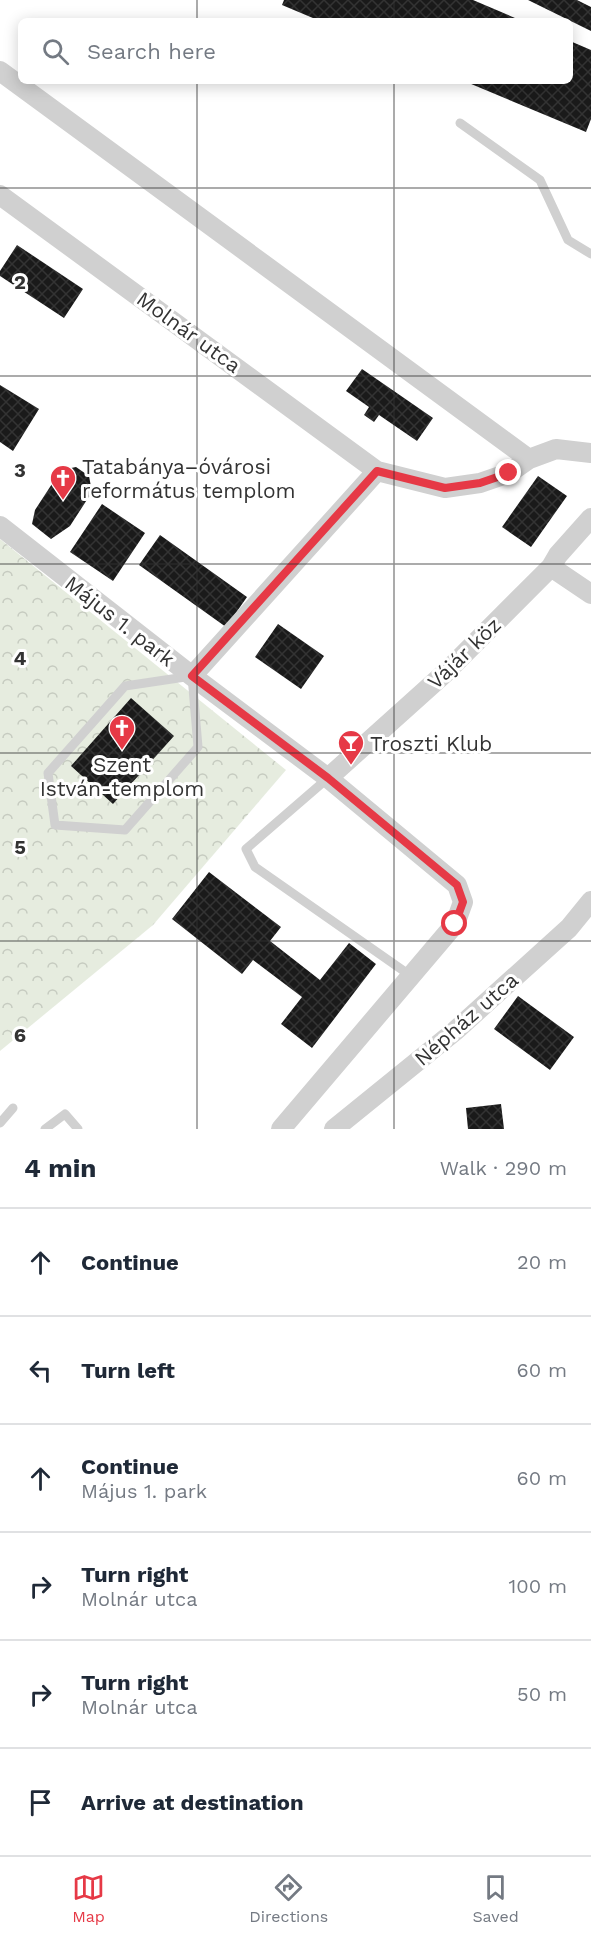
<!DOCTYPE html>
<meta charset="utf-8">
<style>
body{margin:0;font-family:"Work Sans",sans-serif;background:#f6f6f7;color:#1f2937}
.stop{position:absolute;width:18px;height:18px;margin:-14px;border:4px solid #e63946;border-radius:50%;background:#fff}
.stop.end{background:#e63946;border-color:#fff;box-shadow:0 2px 6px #0008}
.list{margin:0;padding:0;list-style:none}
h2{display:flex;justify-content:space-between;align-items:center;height:78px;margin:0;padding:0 24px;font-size:26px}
h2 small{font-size:20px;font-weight:400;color:#747a83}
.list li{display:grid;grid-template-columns:39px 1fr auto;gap:18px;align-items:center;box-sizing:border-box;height:108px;padding:0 24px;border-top:2px solid #e0e1e3}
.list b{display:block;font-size:22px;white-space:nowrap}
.list p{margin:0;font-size:20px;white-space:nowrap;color:#747a83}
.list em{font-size:20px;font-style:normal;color:#747a83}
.icon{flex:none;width:33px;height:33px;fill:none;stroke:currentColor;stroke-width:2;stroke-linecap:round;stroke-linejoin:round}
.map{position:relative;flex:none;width:591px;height:1129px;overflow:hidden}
.search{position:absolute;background:#fff;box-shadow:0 3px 15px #0003;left:18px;right:18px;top:18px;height:66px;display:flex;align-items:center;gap:15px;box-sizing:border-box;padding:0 21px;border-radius:9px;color:#747a83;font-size:22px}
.sheet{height:726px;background:#fff}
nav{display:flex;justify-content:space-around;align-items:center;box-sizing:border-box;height:84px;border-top:2px solid #e0e1e3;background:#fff;font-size:16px;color:#747a83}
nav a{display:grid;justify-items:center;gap:3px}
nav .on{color:#e63946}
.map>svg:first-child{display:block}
.park{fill:url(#park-crowns)}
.building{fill:url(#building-cross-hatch)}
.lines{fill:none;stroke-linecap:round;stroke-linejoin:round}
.lane{stroke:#d0d0d0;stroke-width:9}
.street{stroke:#d0d0d0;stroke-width:20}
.route{stroke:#e63946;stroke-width:8}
.grid{fill:none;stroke:#333;stroke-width:1.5;stroke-opacity:0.55}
.labels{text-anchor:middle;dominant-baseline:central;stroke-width:6;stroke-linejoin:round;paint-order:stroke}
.street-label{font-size:21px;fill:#333;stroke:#fff}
.poi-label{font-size:21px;fill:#333;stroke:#fff;text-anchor:start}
.grid-label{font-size:20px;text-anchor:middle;font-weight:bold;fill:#333;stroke:#fff;stroke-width:6;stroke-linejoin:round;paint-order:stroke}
</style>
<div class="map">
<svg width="591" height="1129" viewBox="0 0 591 1129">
<defs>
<pattern id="park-crowns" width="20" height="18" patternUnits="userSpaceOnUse" patternTransform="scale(1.5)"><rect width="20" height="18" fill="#e6ecdf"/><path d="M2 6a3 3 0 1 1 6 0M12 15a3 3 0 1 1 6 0" fill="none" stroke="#c6cbc0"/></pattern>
<pattern id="building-cross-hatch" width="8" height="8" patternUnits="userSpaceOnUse" patternTransform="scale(1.5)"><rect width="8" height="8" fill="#1a1a1a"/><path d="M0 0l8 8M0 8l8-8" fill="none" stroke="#333"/></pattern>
</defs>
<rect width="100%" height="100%" fill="#fff"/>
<path class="park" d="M0,539L286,770L153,925L0,1051Z"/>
<path class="building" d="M284,0H473L522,21H320L282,5Z
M528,0H577L591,7V31Z
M570,41L591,50V119L586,132L464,81H570Z
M17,245L83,289L64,318L0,276V271Z
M362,369L433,418L417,441L379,415L374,422L364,415L369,407L346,391Z
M0,385L39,409L13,451L0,442Z
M76,467L89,476L92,492L70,526L51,539L32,524L35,510L61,470Z
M538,476L567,496L531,547L502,527Z
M102,504L145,533L113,581L70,552Z
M160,535L247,597L226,627L139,565Z
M278,624L324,656L301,689L255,657Z
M131,698L174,736L113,804L71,766Z
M209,872L281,927L270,941L320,980L349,943L376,964L312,1048L281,1024L302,997L253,960L242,974L172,919Z
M518,996L574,1037L550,1070L494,1029Z
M501,1104L504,1129H468L466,1108Z"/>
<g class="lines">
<path class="lane" d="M460,123L540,180L568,240L591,254
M192,676L198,747L125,830L55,825L48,773L125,686Z
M328,778L246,849L255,867L411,976
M0,1123L13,1108
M45,1129L65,1114L78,1129"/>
<path class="street" d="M0,71L529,459
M0,195L377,471L445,488L480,483L509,473L529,459L556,449L591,453
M0,526L192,676L328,778L457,885L463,902L455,924L281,1129
M551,567L591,594
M192,676L377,471
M328,778L446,672L551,567L558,555L591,518
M334,1129L455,1031L569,928L591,901"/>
</g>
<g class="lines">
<path class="route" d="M455,924L463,902L457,885L328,778L192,676L377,471L445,488L480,483L509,473"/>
</g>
<path class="grid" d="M197,0V21M394,0V21M197,81V1129M394,81V1129M0,188H591M0,376H591M0,564H591M0,753H591M0,941H591"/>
<defs>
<g id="church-pin" transform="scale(1.35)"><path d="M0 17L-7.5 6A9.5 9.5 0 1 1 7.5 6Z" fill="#e63946" stroke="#fff"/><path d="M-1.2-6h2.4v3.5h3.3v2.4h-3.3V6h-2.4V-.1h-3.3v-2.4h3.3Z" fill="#fff"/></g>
<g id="bar-pin" transform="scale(1.35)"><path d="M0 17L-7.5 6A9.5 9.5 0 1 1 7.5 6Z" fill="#e63946" stroke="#fff"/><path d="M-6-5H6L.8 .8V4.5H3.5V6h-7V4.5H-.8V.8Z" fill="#fff"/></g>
</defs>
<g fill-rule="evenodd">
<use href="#church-pin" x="63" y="478"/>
<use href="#church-pin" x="122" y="728"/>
<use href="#bar-pin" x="351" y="743"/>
</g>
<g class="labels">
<g class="street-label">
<text transform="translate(189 332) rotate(36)">Molnár utca</text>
<text transform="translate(120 621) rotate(38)">Május 1. park</text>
<text transform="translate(464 653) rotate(-44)">Vájár köz</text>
<text transform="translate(466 1019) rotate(-41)">Népház utca</text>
</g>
<g class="poi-label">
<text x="82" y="466">Tatabánya–óvárosi<tspan x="82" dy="24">református templom</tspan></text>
<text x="370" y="743">Troszti Klub</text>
<text x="122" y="764" text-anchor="middle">Szent<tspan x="122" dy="24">István-templom</tspan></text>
</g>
</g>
<g class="grid-label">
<text x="20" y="289">2</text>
<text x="20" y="477">3</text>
<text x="20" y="665">4</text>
<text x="20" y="854">5</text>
<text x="20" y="1042">6</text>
</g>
</svg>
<div class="stop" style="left:455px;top:924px"></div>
<div class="stop end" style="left:509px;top:473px"></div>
<div class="search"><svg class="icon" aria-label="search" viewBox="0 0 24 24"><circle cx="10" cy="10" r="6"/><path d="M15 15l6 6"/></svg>Search here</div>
</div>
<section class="sheet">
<h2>4 min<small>Walk · 290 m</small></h2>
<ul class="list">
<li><svg class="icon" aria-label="ahead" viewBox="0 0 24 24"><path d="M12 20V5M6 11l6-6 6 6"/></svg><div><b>Continue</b></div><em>20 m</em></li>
<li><svg class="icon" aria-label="left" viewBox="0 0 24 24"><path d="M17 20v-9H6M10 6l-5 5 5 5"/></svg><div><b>Turn left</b></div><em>60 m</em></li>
<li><svg class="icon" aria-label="ahead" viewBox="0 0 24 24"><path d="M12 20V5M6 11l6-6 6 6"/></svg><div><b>Continue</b><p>Május 1. park</p></div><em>60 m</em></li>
<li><svg class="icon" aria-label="right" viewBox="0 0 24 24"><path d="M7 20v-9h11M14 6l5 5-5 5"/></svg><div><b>Turn right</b><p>Molnár utca</p></div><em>100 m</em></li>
<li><svg class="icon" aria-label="right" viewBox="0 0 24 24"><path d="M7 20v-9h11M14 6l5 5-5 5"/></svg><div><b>Turn right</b><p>Molnár utca</p></div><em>50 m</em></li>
<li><svg class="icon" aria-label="arrive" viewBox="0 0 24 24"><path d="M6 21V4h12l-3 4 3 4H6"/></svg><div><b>Arrive at destination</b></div></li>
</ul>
</section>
<nav>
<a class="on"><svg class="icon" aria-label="map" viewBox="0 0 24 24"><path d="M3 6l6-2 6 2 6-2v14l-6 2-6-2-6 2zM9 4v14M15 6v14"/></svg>Map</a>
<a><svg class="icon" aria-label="directions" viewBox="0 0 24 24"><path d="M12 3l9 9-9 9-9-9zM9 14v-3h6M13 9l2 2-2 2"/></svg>Directions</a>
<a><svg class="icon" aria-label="saved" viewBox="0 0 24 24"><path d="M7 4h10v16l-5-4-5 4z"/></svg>Saved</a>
</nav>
